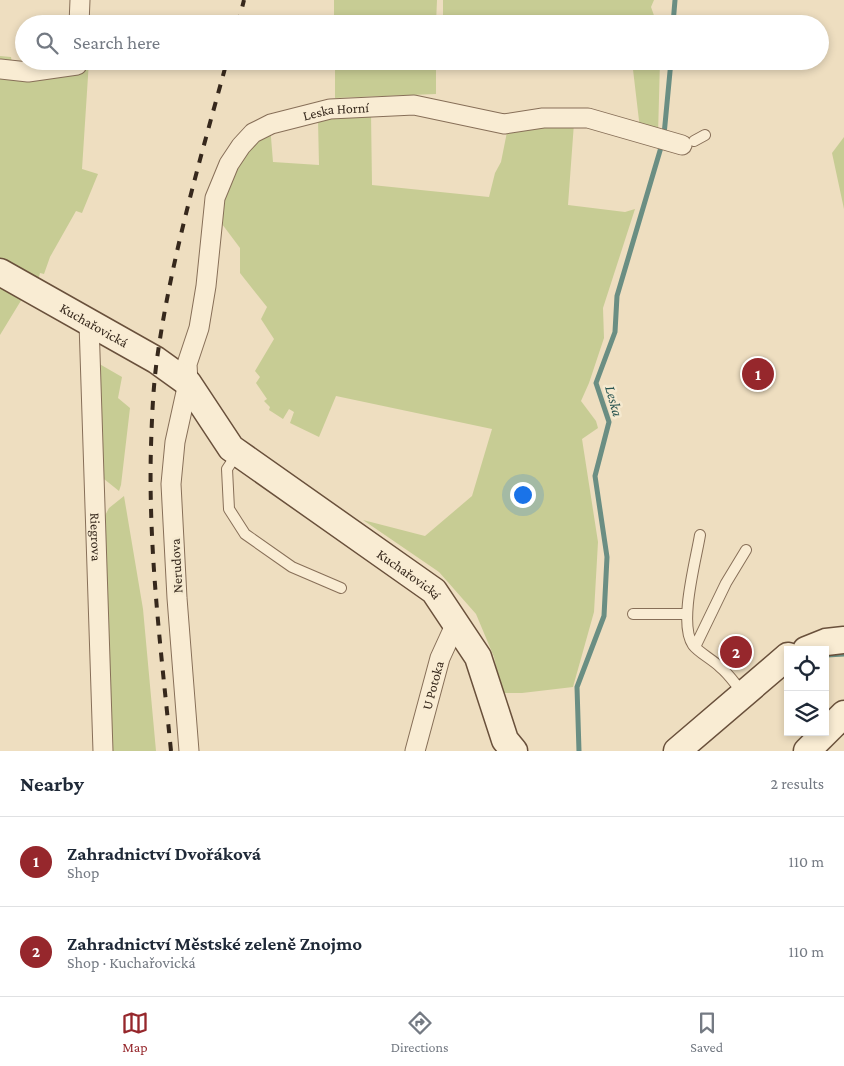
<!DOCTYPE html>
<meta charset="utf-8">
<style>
body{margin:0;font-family:"Crimson Pro",serif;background:#f2f2f3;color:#1f2937}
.controls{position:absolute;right:15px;bottom:15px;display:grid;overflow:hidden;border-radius:0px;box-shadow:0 2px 8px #0003}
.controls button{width:45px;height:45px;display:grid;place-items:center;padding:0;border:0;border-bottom:1px solid #e0e1e3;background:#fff;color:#1f2937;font:25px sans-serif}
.you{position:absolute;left:522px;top:494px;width:18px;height:18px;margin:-12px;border:4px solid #fff;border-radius:50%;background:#1a73e8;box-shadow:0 0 0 8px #1a73e833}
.badge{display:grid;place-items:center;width:32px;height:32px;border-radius:50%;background:#96272c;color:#fff;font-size:16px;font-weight:700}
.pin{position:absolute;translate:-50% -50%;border:2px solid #fff;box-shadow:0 1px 5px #0006}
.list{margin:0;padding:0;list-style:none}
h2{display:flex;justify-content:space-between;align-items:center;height:65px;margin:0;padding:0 20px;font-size:21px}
h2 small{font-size:16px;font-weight:400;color:#747a83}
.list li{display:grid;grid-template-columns:32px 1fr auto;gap:15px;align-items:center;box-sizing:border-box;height:90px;padding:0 20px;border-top:1px solid #e0e1e3}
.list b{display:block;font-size:19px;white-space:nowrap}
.list p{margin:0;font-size:16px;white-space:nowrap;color:#747a83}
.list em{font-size:16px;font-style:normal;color:#747a83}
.icon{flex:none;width:28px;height:28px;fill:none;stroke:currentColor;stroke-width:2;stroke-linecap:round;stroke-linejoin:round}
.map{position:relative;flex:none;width:844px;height:751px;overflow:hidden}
.search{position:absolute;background:#fff;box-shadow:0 2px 8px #0003;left:15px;right:15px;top:15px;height:55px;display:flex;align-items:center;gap:12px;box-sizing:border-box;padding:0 18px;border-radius:28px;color:#747a83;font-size:19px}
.sheet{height:245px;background:#fff}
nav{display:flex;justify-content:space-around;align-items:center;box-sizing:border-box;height:70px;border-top:1px solid #e0e1e3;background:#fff;font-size:14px;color:#747a83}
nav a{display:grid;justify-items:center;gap:2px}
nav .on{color:#96272c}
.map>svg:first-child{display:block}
.green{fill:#c7cc94}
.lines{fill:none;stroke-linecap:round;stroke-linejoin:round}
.stream{stroke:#6a8e83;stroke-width:5}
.lane-casing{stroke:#876f58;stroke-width:12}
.street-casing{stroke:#876f58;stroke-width:21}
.secondary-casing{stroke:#69503b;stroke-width:29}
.lane{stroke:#f9ecd3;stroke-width:10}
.street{stroke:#f9ecd3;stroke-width:19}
.secondary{stroke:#f9ecd3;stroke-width:26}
.rail{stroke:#36281c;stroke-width:4;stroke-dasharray:9 9;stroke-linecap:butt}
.labels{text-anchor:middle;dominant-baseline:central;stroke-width:5;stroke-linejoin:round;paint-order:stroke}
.street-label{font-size:14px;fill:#36281c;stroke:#f5e9cf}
.water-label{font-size:15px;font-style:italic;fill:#2b5652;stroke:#f5e9cf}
</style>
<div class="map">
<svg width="844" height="751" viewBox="0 0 844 751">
<rect width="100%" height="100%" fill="#eedec0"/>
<path class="green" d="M334,0H437L436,24H334Z
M443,0H654L651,7L657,24C586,24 514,25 443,15Z
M0,56L11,57L12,63L89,61L82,169L98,174L82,213L76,211L50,257L44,274L40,273L38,281L0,260Z
M335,61H436V94L335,98Z
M632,61H660L658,135L640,129Z
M371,113L372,185L489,197L495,173L501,162L508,127L574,123L568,205L625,212L635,209L603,308L604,338L589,383L581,401L596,421L598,428L582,439L598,542L594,612L573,687L522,693H502L494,657L476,614L439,572L363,520L425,536L472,496L492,429L336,396L319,437L290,423L294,412L289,409L283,419L269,410L270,407L264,401L267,399L256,383L260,377L255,371L274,339L261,319L267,307L240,273V248L219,220L230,162L270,125L273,162L319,165L318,120Z
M844,137V209L832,153Z
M0,280L25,294L0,335Z
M96,362L122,377L118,398L130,408L121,485L119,491L99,475Z
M124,496L143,609L156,751H110L101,523L109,508Z"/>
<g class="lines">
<path class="stream" d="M673,24L675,0
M664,135L671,61
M827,655L844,654
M579,751L577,687L604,616L607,557L595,476L609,422L596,383L615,332L617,296L662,144"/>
<g class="lane-casing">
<path id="lane" d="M694,141L705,135
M237,454L227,469L229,509L245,534L292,567L341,588
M700,535C696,560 678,624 693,645C698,652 713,660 720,667C729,674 735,684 743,693
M633,614H687
M695,647L726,583L746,550"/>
</g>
<g class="street-casing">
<g id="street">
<path d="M79,24L80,0"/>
<path d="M0,69L28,72L77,65V61"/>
<path id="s1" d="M89,323L103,751"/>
<path id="s2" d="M189,751L177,598L171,484L175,442L188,383L187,364L199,328L206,286L215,198L229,164L241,146L253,133L271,124L330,109L414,105L504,124L543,118H588L682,145"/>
<path id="s3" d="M415,751L440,658L456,623"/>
</g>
</g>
<g class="secondary-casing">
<g id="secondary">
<path id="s4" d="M0,272L156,360L188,383L231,448L434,591L478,657L505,740L514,751"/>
<path d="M806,650L826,642L844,640"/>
<path d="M677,751L788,656"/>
<path d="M807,751L844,714"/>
</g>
</g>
<use href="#lane" class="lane"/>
<use href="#street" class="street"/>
<use href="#secondary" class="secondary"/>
<path class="rail" d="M238,24L244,0
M171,751C161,650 148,548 151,446C152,417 153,388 157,359C171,258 200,160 227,61"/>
</g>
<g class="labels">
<g class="street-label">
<text stroke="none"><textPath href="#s2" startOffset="721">Leska Horní</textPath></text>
<text stroke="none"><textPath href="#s4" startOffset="108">Kuchařovická</textPath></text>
<text stroke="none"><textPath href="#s1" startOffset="214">Riegrova</textPath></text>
<text transform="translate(176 566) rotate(-93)">Nerudova</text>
<text stroke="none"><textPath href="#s4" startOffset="515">Kuchařovická</textPath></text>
<text stroke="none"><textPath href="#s3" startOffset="68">U Potoka</textPath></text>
</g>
<g class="water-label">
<text transform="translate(614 401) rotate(74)">Leska</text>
</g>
</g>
</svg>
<div class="controls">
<button><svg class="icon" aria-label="locate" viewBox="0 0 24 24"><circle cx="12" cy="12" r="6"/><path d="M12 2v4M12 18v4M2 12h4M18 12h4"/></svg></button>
<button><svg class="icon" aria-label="layers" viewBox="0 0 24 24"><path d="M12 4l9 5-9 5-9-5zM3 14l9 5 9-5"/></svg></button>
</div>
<div class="you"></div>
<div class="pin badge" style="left:758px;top:374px">1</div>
<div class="pin badge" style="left:736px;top:652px">2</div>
<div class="search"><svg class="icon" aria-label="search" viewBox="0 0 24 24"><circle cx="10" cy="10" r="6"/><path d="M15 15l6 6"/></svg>Search here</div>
</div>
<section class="sheet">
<h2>Nearby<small>2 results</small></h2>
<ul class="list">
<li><span class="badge">1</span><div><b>Zahradnictví Dvořáková</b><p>Shop</p></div><em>110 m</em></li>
<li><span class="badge">2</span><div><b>Zahradnictví Městské zeleně Znojmo</b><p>Shop · Kuchařovická</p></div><em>110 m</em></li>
</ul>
</section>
<nav>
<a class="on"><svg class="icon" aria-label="map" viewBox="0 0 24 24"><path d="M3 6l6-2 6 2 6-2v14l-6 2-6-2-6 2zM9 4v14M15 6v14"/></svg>Map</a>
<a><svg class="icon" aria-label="directions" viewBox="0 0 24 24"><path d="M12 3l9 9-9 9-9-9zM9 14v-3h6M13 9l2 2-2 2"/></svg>Directions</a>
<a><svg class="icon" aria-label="saved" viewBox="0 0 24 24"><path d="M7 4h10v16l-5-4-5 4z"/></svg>Saved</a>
</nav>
